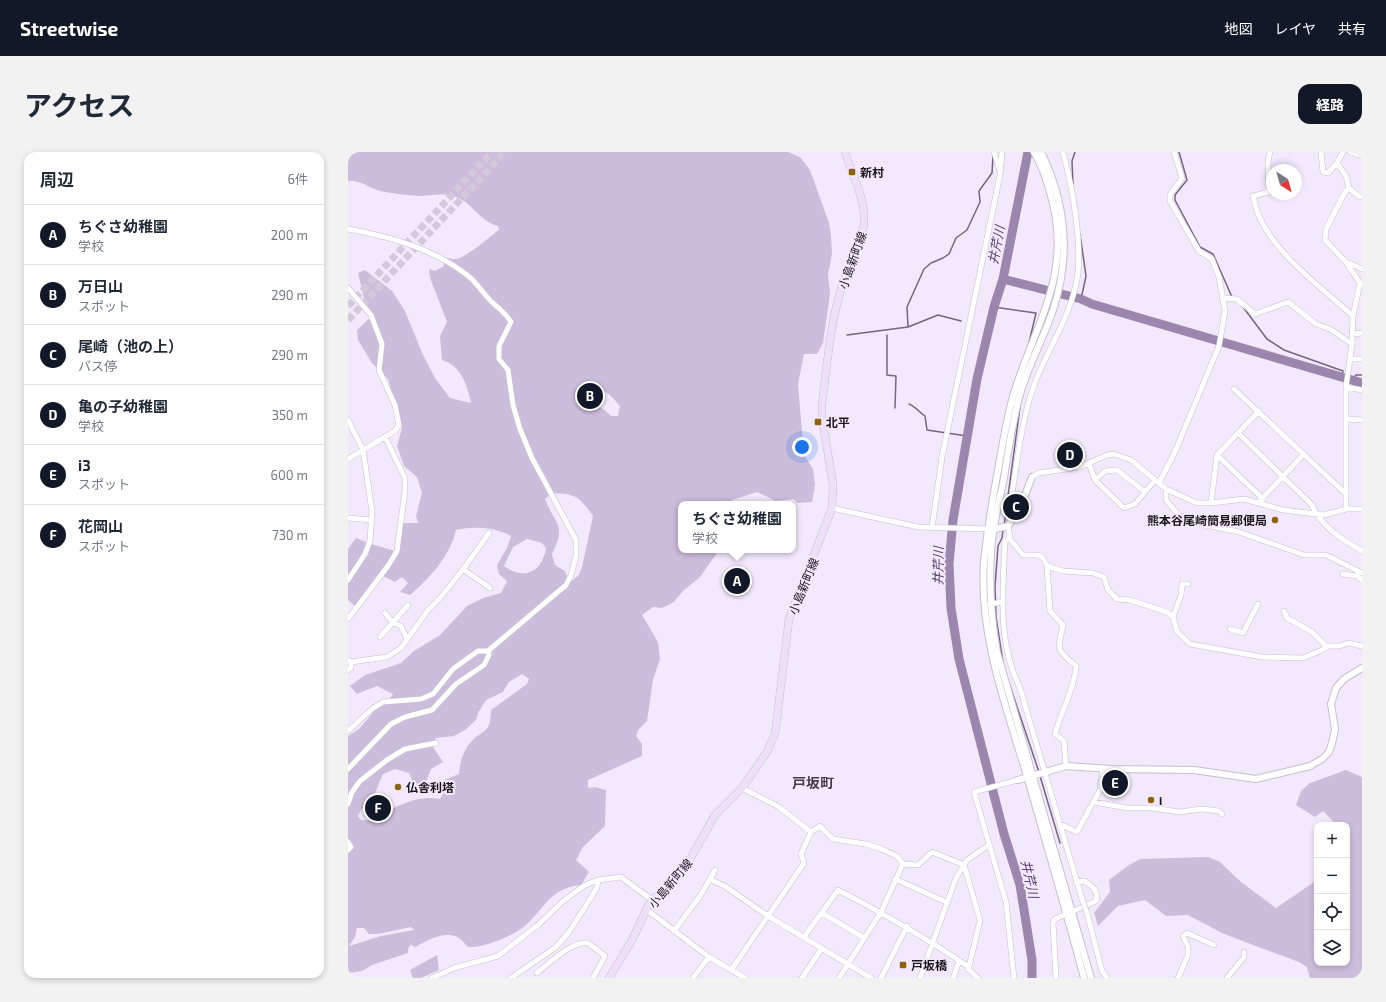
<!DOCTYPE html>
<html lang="ja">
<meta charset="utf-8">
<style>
body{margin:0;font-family:"Exo 2","Noto Sans JP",sans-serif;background:#f2f2f3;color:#1f2937}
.controls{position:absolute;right:12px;bottom:12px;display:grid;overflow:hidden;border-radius:8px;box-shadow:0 2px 6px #0003}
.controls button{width:36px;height:36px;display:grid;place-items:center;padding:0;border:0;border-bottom:1px solid #e0e1e3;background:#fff;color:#1f2937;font:20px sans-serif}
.compass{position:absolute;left:918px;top:12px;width:36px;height:36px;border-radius:50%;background:#fff;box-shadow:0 2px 6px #0003;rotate:143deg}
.you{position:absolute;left:454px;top:295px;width:14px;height:14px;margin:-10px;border:3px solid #fff;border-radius:50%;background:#1a73e8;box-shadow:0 0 0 6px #1a73e833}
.badge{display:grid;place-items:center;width:26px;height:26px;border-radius:50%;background:#111827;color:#fff;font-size:13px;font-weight:700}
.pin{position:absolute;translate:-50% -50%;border:2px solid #fff;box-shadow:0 1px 4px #0006}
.popup{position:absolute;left:330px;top:349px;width:118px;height:52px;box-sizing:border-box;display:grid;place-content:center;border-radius:8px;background:#fff;filter:drop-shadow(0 1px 3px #0005);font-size:13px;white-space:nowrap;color:#747a83}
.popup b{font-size:15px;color:#1f2937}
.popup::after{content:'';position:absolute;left:50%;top:100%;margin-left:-8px;border:8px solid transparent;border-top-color:#fff}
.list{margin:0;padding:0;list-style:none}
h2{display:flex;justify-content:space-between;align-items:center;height:52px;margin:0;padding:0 16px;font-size:17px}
h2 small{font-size:13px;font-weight:400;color:#747a83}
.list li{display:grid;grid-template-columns:26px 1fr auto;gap:12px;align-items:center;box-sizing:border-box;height:60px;padding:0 16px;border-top:1px solid #e0e1e3}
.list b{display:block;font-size:15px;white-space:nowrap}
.list p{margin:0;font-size:13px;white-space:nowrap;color:#747a83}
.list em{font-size:13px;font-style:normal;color:#747a83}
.icon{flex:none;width:22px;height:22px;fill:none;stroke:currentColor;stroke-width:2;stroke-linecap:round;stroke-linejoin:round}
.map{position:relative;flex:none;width:1014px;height:826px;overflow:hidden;border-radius:12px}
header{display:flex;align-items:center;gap:24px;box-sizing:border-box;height:56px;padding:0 20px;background:#111827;color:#fff}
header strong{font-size:19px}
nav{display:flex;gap:22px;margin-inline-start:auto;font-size:14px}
.intro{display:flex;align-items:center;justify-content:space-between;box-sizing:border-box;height:96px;padding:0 24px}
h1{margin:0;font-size:28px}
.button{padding:10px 18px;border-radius:12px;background:#111827;color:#fff;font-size:14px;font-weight:700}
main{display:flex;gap:24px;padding:0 24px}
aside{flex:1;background:#fff;border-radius:12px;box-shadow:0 2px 6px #0003}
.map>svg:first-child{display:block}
.green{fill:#cdbddc;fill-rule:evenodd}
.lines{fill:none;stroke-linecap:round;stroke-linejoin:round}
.stream{stroke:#746582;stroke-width:1.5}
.river{stroke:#9b87ae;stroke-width:9}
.secondary-tunnel{stroke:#d2c9db;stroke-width:7;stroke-dasharray:7 3.5;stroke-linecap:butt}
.minor-casing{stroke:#c7bed1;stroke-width:6}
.tertiary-casing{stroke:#c7bed1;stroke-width:8}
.secondary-casing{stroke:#c7bed1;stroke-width:8}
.minor{stroke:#fff;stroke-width:5}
.tertiary{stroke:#fff;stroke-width:6}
.secondary{stroke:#eee0f9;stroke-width:7}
.minor-bridge-casing{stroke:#c7bed1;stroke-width:6;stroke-linecap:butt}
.minor-bridge{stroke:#fff;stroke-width:5}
.poi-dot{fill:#91620e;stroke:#f3e9fd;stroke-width:1.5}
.labels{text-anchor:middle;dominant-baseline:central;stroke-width:4;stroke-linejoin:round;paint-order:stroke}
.poi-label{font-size:12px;font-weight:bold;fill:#19161c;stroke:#f3e9fd;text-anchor:start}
.street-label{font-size:12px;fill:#19161c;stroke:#f3e9fd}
.water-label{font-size:13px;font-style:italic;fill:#5f4277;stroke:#f3e9fd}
.quarter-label{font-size:14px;font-weight:bold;fill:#433a4a;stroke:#f3e9fd}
</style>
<header>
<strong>Streetwise</strong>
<nav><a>地図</a><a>レイヤ</a><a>共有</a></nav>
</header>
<div class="intro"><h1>アクセス</h1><a class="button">経路</a></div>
<main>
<aside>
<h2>周辺<small>6件</small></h2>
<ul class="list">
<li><span class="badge">A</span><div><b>ちぐさ幼稚園</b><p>学校</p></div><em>200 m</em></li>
<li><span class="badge">B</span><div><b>万日山</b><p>スポット</p></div><em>290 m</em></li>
<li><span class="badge">C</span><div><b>尾崎（池の上）</b><p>バス停</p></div><em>290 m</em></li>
<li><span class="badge">D</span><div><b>亀の子幼稚園</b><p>学校</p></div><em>350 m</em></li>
<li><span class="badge">E</span><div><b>i3</b><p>スポット</p></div><em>600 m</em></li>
<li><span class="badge">F</span><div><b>花岡山</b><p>スポット</p></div><em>730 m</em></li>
</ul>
</aside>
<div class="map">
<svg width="1014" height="826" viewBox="0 0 1014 826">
<rect width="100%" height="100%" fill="#f3e9fd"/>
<path class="green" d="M0,0H440L452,5L462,18L481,71L483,84L484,102L480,122L482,142L475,191L469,202H456L450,232L456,303L465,317L467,333L464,350L449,351L446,347L428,349L409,340L384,348L380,352H333V398H371L352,425L335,439L326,450L314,456L305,455L294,463L310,490L312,507L305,528L299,569L290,578L288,584L294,592V604L240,628V636L247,635L258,638L257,674L235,695L228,708L241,720L233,733C203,736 198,754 179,772C168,783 135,796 120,795C117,792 114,788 111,786C99,778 78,788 68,795L63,793L64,790L60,797V801L24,813L14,819L0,821V584L11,577L27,558L38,552L45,542L29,534L9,542L2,534L17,523L53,511L66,499L92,483L119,454L135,446L153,441L159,429L151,422L149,413L159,396L163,384C147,375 126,374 108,378C102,404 82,426 62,443L52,440L60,431L54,425L47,430L35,424L50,403L55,371H70L68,364L74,341L69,325L56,314L49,294L54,276L40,227L24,211L10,188L9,178L25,163L17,150L10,121L17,118L44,139L57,159L75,203L87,226L102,246L123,251C120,235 113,213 94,208L92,184L99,170L82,126L81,117L87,119L96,114L94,104C98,105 102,107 106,107C116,108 141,85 151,78L150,74C131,69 125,51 108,45C97,40 82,44 71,44C59,43 48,42 37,40C23,38 13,27 0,29ZM246,236C258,237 264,245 272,254L270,264H263L258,259L240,249L227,250L228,244ZM205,341C228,342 232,345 245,364L234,415L231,423L221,431L217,419L207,413L204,402C219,372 207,373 197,347ZM179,387L194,391L198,396C194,420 176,429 156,414L165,395ZM174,522L181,527L179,532L143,558C142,583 137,575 123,590C115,599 112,610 111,622L96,628L97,639L92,647C74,644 60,649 44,657C32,662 26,670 13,668L10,664L13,658L27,641L35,622L47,617L61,621L66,633L76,635L83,617L95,610L85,595L88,586L106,584L117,578L128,568L130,561L138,548L155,540L161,530ZM63,775L66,778L33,784L1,794L7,785L9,776H16L21,782H30Z
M8,386L18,390L17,398L0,424V397Z
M23,392L47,399L7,454L0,448V431L20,403Z
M998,618L1014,625V826H962L959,815L951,810L876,782L840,763L818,764L797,748L770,754L750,774L746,761L762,740L761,728L781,713L792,707L860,705L872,710L893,730L928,756L969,728V811H999V673H989L975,659L967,665L948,653L953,639L962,631Z
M89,803L91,818L73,826H65L62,818Z"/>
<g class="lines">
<path class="stream" d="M831,0L839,28L827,43V48L852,95L865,102L884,145
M725,32L724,9L727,0
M732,82L738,124L733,147
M646,155L688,161L680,195
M895,155L919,187L936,198L995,219L994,225
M560,175L590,163L613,169
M499,183L560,175L559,155L576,117L583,111L595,106L601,102L608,86L619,78L632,50L631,39L644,21L645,4
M539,183V223L548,224L547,256
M1005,228L1008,223H1014
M561,252C568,255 571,260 577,264L579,278L619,284
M656,374L672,255
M655,510L648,465L647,435L650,394L654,386L655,378
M661,531L691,620
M692,624L712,691"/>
<path class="river" d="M680,0L655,127L646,155L629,227L605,368L601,412L603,456L611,507L656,682L672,733L684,808V826
M655,127L733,147L744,152L1014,231"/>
<path class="secondary-tunnel" d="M0,154L144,0
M0,168L157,0"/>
<g class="minor-casing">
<path id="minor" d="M646,0L651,16
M922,0L920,9L921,40L905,44C907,51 908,58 911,64C928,103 974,136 1005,164
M973,0L975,20L980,21L989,11L995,0
M1002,0L1014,4
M989,11L998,24L1001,36L997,40L978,77L977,88L998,110L1012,131L1005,164L1004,192L998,235V357
M1001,36L1012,45
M0,77C43,85 84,96 119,123C129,130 135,142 144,150C151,157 158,161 163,170L151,194V207L160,218L165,253L172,277L184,306L228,388V404L223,423L218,433L140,499
M1001,111L1014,117
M0,136L23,163L34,192L31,218L47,253L51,273L47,279L0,307
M876,146L889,147L907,162L940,150L968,172L982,177L1004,192
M1004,182L1014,181
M1002,207H1014
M998,235L1014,238
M886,237L998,342
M998,267L1014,268
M0,268L15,298L24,359L22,389L17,402L0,428
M890,281L964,353C972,374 995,388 1014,399
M869,303L915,347
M741,311L747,328L776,356L787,352L807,328
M684,325L691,321L732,315L759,303L766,302L783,308L818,337L849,351H863L896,347L935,358L976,363L998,357H1014
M747,328L757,319L769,318L797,340
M811,331L826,302L871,194L877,159L871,125L864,107L851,99L822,49V43L834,26L826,0
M818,337V348L829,361L835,366L853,372L891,380L956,403H978L1014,421
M674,351L664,341C670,304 674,264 688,228C701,195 723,163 729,127C735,93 724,33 715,0
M863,351L869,303L911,259
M910,351L956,302
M484,356L570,375L643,377
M0,366L23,368
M660,374L662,387L675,403H690L695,406L699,414L702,459L715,473C710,500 707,496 728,514C728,532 712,563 707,582L716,589L718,614
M584,376L594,305L652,23L654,0
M662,387L657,388C655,437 649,491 672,536L734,747
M699,414L715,419L745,421L756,425L760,438L769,447L782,448L819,460L825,465L829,479L842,492L914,505L955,506L974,498L980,494H991L1000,491L1014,494
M115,417L142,436
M995,422L1009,424L1014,428
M642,452L655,450
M936,459L939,466L964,480L979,495
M37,461L45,471L53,474L59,487
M825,465L833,443L834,432H840
M0,467L40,414L49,399L57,339V326L37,285
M882,477L895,481L910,452
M32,485L60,453
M0,508L3,510V516L0,518
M3,510L39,505L53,496L80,458L93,445L116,416L141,381
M0,579L24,557L35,550L73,547L85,542L105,517L130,499H140L141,503L136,513L108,532L84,558L57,565L43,572L0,617
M394,636L431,655L463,680
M746,650L779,656H804L832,660L853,657L871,659L874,662
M0,652L4,640L12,629L39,608L57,597L88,591
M712,672L729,680L752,638L755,616
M0,690L3,695L0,698
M555,712L570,713L584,700L616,713L632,768L621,815
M367,718L362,727L378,735L420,764L523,826
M547,727L598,750
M299,758L361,805L397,826
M474,761L516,786
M739,761L754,819L759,826
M326,779L352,744L362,727
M456,785L490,738C535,761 578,786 621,815L620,817L630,826
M384,817L456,711L453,702L463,680L472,674L485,687L518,692L534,697L550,705L555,712
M189,821C200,812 225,788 240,791L257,804L245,826
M84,826L106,816L150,804L190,773L214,750L237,733L250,728L273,725L304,748
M163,826L208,795L221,780L244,744L249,735L250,728
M345,826L361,805
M454,826L474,796
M491,826L533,760L555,712
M533,826L559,774
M572,826L608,726L619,708L641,693
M605,826L611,809
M666,826L658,750L626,640L670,628
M708,826L705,771L707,767L748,749C751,739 745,735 737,729L728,730
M830,826L840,803V795L835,784L839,781L866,793
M879,826L896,805V800"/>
</g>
<g class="tertiary-casing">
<path id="tertiary" d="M686,0C694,14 699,28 703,44C725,122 688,170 666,241C659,265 655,289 651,313C645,345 639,378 636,410C631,484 658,554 679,624C698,691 718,758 736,826
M693,0C718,51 723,104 705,158C695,188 679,215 671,246C664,272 660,299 656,326C651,351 644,376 643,401C641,435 643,467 649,500L743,826
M647,377L660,374L674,351L684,325
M670,628L718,614L763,617L846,618L908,627L962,614L974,607L981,600L984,591L987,577L983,552L988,536L996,527L1014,516"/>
</g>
<g class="secondary-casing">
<path id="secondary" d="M261,826L284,788L301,752L340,711L367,663L394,636L419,600L427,582L441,467L484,356L485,332L474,266V252C479,214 482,174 493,137C500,113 517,91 516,65C516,43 503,21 497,0"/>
</g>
<use href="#minor" class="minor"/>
<use href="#tertiary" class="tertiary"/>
<use href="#secondary" class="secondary"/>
<g class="minor-bridge-casing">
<path id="minor-bridge" d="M734,747L739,761"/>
</g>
<use href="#minor-bridge" class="minor-bridge"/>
</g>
<g class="poi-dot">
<rect x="500" y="16" width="8" height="8" rx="2"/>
<rect x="466" y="266" width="8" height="8" rx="2"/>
<circle cx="927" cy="368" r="4"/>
<circle cx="50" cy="635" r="4"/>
<circle cx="803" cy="648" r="4"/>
<rect x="551" y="809" width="8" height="8" rx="2"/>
</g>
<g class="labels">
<g class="poi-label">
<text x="512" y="20">新村</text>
<text x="478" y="270">北平</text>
<text x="919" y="368" text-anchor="end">熊本谷尾崎簡易郵便局</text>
<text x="58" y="635">仏舎利塔</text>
<text x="811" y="648">i</text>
<text x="563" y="813">戸坂橋</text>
</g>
<g class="street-label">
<text transform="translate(504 108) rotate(-70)">小島新町線</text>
<text transform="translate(455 434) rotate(-68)">小島新町線</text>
<text transform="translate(322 731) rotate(-50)">小島新町線</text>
</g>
<g class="water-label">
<text transform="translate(648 93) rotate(-79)">井芹川</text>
<text transform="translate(590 414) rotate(-89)">井芹川</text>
<text transform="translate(682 727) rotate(77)">井芹川</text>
</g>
<g class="quarter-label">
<text x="465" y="630">戸坂町</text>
</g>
</g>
</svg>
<div class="controls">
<button>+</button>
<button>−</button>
<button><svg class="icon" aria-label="locate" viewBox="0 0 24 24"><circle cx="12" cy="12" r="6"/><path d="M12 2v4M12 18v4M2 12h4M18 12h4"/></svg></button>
<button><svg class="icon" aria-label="layers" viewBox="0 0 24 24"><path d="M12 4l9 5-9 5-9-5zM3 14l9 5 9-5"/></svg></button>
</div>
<svg class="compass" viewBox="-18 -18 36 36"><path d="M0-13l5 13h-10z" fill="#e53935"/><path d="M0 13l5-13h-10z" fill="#747a83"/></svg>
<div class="you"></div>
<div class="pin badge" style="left:389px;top:429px">A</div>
<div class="popup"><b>ちぐさ幼稚園</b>学校</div>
<div class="pin badge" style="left:242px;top:244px">B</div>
<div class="pin badge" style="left:668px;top:355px">C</div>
<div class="pin badge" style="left:722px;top:303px">D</div>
<div class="pin badge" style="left:767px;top:631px">E</div>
<div class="pin badge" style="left:30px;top:656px">F</div>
</div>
</main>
